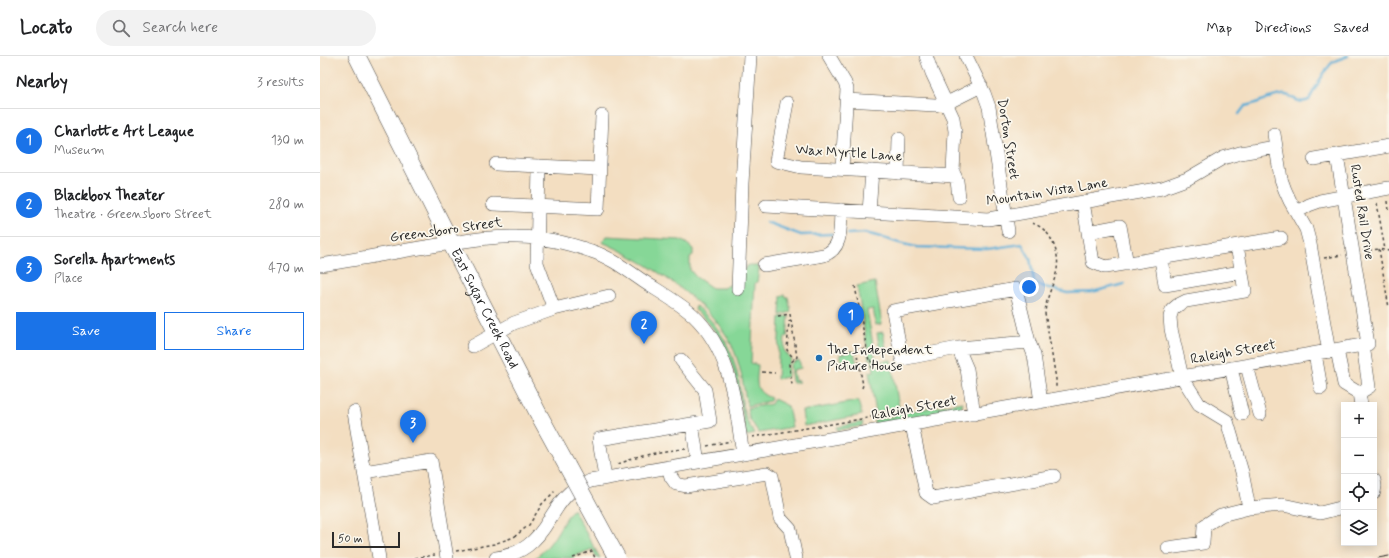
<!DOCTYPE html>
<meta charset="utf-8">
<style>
body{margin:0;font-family:Mynerve,sans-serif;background:#f2f2f2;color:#202124}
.controls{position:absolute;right:12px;bottom:12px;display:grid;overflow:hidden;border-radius:0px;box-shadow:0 2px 10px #0003}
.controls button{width:36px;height:36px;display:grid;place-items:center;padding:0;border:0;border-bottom:1px solid #e0e0e0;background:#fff;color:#202124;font:20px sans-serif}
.scale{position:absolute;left:12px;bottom:10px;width:68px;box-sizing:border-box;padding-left:4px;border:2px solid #2b2b2b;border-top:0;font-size:11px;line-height:14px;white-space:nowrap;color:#2b2b2b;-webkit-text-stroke:3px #fbf7ec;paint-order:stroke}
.you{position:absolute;left:709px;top:231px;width:14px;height:14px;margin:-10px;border:3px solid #fff;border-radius:50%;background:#1a73e8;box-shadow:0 0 0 6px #1a73e833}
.badge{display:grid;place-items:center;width:26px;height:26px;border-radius:50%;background:#1a73e8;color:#fff;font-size:13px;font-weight:700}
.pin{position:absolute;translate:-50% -33px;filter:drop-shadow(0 1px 2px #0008)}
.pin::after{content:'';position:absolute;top:21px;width:14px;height:12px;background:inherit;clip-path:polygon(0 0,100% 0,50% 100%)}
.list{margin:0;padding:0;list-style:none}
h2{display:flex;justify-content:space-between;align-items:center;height:52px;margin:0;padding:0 16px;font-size:17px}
h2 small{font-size:13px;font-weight:400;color:#757577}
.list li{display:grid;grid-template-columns:26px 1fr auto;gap:12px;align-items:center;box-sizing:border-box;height:64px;padding:0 16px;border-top:1px solid #e0e0e0}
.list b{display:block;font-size:15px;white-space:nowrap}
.list p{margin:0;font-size:13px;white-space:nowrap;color:#757577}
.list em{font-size:13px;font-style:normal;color:#757577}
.actions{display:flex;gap:8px;padding:12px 16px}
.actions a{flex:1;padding:9px 0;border:1px solid #1a73e8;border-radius:0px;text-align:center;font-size:14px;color:#1a73e8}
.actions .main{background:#1a73e8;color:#fff}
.icon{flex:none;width:22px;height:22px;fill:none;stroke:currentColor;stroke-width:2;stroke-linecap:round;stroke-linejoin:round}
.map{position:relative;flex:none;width:1069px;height:502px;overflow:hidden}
header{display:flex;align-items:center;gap:24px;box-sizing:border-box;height:56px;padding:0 20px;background:#fff;border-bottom:1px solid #e0e0e0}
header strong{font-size:19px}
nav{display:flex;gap:22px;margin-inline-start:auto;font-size:14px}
.search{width:280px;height:36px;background:#f2f2f2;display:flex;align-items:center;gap:10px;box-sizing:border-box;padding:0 14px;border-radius:22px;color:#757577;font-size:15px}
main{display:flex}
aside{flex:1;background:#fff}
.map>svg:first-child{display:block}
.green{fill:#86d797;stroke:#588161}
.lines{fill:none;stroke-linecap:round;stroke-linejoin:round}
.stream{stroke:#5aacd5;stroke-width:2.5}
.minor-casing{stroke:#494642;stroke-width:14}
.major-casing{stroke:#494642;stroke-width:18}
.path{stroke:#494642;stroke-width:1.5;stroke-dasharray:3 3;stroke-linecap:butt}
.minor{stroke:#fff;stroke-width:13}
.major{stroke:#fff;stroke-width:17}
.tram{stroke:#2b2b2b;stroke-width:1}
.major-bridge-casing{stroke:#494642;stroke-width:18;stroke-linecap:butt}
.major-bridge{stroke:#fff;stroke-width:17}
.poi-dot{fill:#1f6fb2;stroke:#fbf7ec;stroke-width:1.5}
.labels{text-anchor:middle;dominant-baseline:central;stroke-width:3.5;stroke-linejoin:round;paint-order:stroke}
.street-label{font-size:14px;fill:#2b2b2b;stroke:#fbf7ec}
.poi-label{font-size:14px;fill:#2b2b2b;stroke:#fbf7ec;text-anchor:start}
</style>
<header>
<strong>Locato</strong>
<div class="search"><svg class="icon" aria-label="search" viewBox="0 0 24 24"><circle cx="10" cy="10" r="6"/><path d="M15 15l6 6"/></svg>Search here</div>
<nav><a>Map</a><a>Directions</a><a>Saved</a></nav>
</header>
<main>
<aside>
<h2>Nearby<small>3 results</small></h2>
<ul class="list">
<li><span class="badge">1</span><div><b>Charlotte Art League</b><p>Museum</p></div><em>130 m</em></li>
<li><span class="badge">2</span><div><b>Blackbox Theater</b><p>Theatre · Greensboro Street</p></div><em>280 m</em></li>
<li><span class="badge">3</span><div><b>Sorella Apartments</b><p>Place</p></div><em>470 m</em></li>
</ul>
<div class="actions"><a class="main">Save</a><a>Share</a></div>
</aside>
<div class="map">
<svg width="1069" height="502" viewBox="0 0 1069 502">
<rect width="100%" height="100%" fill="#fbf7ec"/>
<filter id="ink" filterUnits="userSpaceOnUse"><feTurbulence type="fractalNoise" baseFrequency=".025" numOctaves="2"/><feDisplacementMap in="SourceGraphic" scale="8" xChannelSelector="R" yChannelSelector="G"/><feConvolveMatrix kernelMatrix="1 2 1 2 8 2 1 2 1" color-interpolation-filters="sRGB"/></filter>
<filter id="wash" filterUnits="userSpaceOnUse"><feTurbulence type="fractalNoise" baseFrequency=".012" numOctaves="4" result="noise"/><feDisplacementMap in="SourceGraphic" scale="16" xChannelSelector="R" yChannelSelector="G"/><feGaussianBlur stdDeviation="0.9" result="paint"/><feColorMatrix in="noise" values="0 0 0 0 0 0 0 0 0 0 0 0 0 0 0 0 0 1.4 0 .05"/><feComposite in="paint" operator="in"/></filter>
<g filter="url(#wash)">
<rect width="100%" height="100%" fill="#f3dec1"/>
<path class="green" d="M287,180L360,184L366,187L373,193V199L370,201V214L376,221L392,232H403L412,228L428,209H433L437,210L439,213L437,226L435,227L431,307L438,309C437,326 433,335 451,342L450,345L427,350C423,329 421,308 411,288C392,247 323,203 282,186Z
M555,226L562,268L556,269L553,253L547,254L556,306L571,304L580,357L643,346L641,353L557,368L554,367V364L575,360L574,354H570V353H566V355L556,357L549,316L554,315L552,303H549L537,230Z
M465,238L466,241H468L471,256L460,259L461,240Z
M376,250C400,270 414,295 419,326C421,337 422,351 426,362C428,368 432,373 435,378L426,380C417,331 416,288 375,254Z
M469,260L467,281H465L464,294L471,303L467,310L468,318L467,321L457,323L460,261Z
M563,276L566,293L560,294L557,277Z
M534,295L537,309L528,311L527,309L523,310L520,298Z
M479,304L481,312L473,314L475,325L479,324V326L473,327L472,325L470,309L473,306Z
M454,343L468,350L472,371L439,377L429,362L427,352L451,348Z
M538,345L542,359L484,370L482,355Z
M543,366L542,370L518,374L517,371Z
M253,453L280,502H277L272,493L251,502H215C236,486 238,471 253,453Z"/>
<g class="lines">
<path class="stream" d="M919,58L925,50C938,48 950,40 962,39C973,37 975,50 989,44C993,36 1007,10 1013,6C1018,3 1023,2 1028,0
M446,166L481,179L512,178
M528,178L545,177L557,180L579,187L596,191L667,193L702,188L710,202L714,225L718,229L747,237L772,236L804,228"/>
</g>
</g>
<g filter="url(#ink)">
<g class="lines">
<g class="minor-casing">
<path id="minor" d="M509,0L525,27L527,33L522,113
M606,0L612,17L633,62L635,75L633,116L637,125L639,141
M646,0L664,37L669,51L688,175
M526,44L615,49L629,46L661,30
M467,47L456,105L481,111L635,120
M954,78L961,123L965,134L970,145L986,173L990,188L1009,296
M994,103L1069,90
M176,108L279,113
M578,117L579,83
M763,146L773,206L785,211L961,182
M173,148L278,153L282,60
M446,150L668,163L842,132L867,123L903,102L920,97L956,91
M549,156L552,115
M977,156L989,149L1000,145L1069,132
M768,176L800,170L807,208
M917,190L925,235L866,245L858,249L852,254L850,261L851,273L862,321L879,348L907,365L922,416L929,452L963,449L1000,457L1024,451
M841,202L845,229L921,216
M0,209C40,203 79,195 119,189C145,185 171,180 197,181C221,181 248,187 271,195C290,201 307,214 323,225C340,236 358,246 373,259C412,296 415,348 423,398
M444,209L504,199C523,192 520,171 521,154
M418,233L422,127L430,0
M234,253L289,240
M153,290L194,267L234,253L217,207L219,110
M638,292L709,286L714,299L721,346
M1017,294L1024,328L1039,337L1041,349
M995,298L1001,332
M361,304L385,334L390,365L372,368
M927,310L940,358
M911,312L922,358
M1039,337L1049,331L1043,289
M34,356L44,416
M654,358L647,313L638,292L582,303L573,255L696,233L709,286
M592,369L606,437L613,442L734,420
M348,411L351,421L356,428L366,430L447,417L452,420L460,462L470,473L476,502
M285,422L279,383L372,368L378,406
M1054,424L1055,430L1054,436
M848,492L883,487L884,470L901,459L929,452
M59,502L44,416L111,405L127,502
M176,502C202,498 216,486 229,464C235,455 240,445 249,437C254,432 264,429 270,425L1048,288L1017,99"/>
</g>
<g class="major-casing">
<g id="major">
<path id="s1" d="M37,0L131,187L218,357L247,410"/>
</g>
</g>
<path class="path" d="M1068,145L1069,155
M1057,147L1065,194
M712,167C721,170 728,176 732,185C747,215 727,229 725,257L736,323V331
M1059,193L1069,252
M1043,195L1059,193L1069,195
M1004,202L1022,199
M535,230L549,305L551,304L552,313
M458,260L470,258L477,301L469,308L472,329
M471,264L469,265L467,294L474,303
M536,294L543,329L542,332
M523,296L546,292
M442,316L455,317
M432,381L548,362C557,358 568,356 578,359
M387,390L411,385
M298,408C320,400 342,394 366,393
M136,495L174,488L194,481L209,469L222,448L235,435
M95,502L115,499
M253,502L272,495L275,502"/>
<use href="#minor" class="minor"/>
<use href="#major" class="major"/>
<path class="tram" d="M1058,502L1069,500"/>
<g class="major-bridge-casing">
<path id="major-bridge" d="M247,410L297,502"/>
</g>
<use href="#major-bridge" class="major-bridge"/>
</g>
</g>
<circle class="poi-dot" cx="499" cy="302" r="4"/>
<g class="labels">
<g class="street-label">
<text transform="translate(688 83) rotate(81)">Dorton Street</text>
<text transform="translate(529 97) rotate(4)">Wax Myrtle Lane</text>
<text transform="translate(727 136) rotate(-9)">Mountain Vista Lane</text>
<text transform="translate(1042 156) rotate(81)">Rusted Rail Drive</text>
<text transform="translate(126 174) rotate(-8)">Greensboro Street</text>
<text stroke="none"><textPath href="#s1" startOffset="283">East Sugar Creek Road</textPath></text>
<text transform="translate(913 296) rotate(-10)">Raleigh Street</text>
<text transform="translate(594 352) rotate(-10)">Raleigh Street</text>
</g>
<g class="poi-label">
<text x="507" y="294">The Independent<tspan x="507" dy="16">Picture House</tspan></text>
</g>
</g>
</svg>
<div class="controls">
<button>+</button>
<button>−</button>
<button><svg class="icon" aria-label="locate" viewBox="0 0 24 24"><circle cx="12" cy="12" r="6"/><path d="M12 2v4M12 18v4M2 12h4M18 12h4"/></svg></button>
<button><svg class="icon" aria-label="layers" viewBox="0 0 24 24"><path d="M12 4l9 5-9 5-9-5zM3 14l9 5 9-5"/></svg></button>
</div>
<div class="scale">50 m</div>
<div class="you"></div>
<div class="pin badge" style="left:531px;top:279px">1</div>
<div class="pin badge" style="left:324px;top:288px">2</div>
<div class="pin badge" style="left:93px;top:387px">3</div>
</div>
</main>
